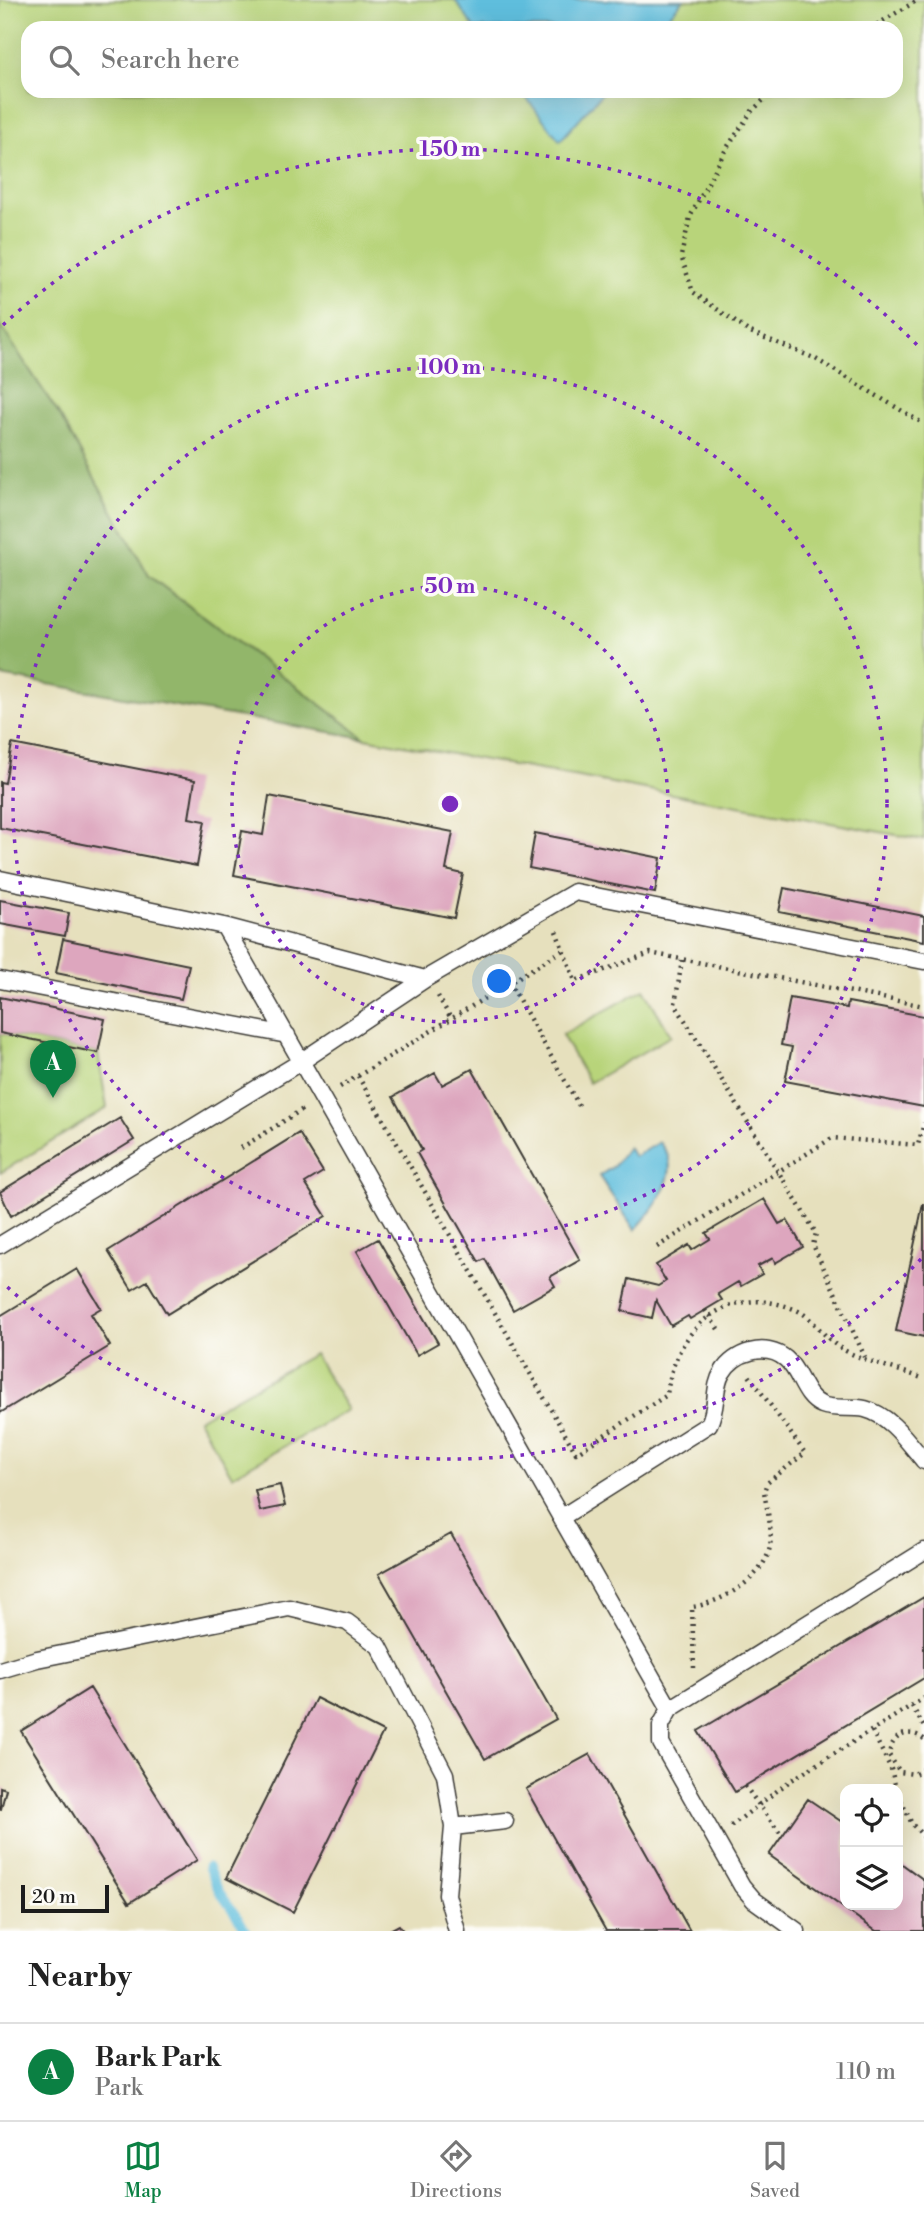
<!DOCTYPE html>
<style>
body{margin:0;font-family:"Libre Bodoni",serif;background:#f6f6f6;color:#222}
.controls{position:absolute;right:21px;bottom:21px;display:grid;overflow:hidden;border-radius:14px;box-shadow:0 7px 28px #0002}
.controls button{width:63px;height:63px;display:grid;place-items:center;padding:0;border:0;border-bottom:2px solid #e0e0e0;background:#fff;color:#222;font:35px sans-serif}
.scale{position:absolute;left:21px;bottom:18px;width:88px;box-sizing:border-box;padding-left:7px;border:4px solid #1c1c1c;border-top:0;font-size:19px;line-height:24px;white-space:nowrap;color:#1c1c1c;-webkit-text-stroke:5px #fdfcf7;paint-order:stroke}
.you{position:absolute;left:500px;top:982px;width:24px;height:24px;margin:-18px;border:5px solid #fff;border-radius:50%;background:#1a73e8;box-shadow:0 0 0 10px #1a73e833}
.badge{display:grid;place-items:center;width:46px;height:46px;border-radius:50%;background:#0b8043;color:#fff;font-size:23px;font-weight:700}
.pin{position:absolute;translate:-50% -58px;filter:drop-shadow(0 2px 4px #0008)}
.pin::after{content:'';position:absolute;top:37px;width:24px;height:21px;background:inherit;clip-path:polygon(0 0,100% 0,50% 100%)}
.list{margin:0;padding:0;list-style:none}
h2{display:flex;justify-content:space-between;align-items:center;height:91px;margin:0;padding:0 28px;font-size:30px}
h2 small{font-size:23px;font-weight:400;color:#767676}
.list li{display:grid;grid-template-columns:46px 1fr auto;gap:21px;align-items:center;box-sizing:border-box;height:98px;padding:0 28px;border-top:2px solid #e0e0e0}
.list b{display:block;font-size:26px;white-space:nowrap}
.list p{margin:0;font-size:23px;white-space:nowrap;color:#767676}
.list em{font-size:23px;font-style:normal;color:#767676}
.icon{flex:none;width:38px;height:38px;fill:none;stroke:currentColor;stroke-width:2;stroke-linecap:round;stroke-linejoin:round}
.map{position:relative;flex:none;width:924px;height:1931px;overflow:hidden}
.search{position:absolute;background:#fff;box-shadow:0 7px 28px #0002;left:21px;right:21px;top:21px;height:77px;display:flex;align-items:center;gap:18px;box-sizing:border-box;padding:0 24px;border-radius:21px;color:#767676;font-size:26px}
.sheet{height:189px;background:#fff}
nav{display:flex;justify-content:space-around;align-items:center;box-sizing:border-box;height:98px;border-top:2px solid #e0e0e0;background:#fff;font-size:19px;color:#767676}
nav a{display:grid;justify-items:center;gap:4px}
nav .on{color:#0b8043}
.map>svg:first-child{display:block}
.green{fill:#b8d47a;stroke:#6a784b;stroke-width:2;fill-rule:evenodd}
.forest{fill:#92b66a;stroke:#576943;stroke-width:2}
.water{fill:#5ebedd;stroke:#3d6d7c;stroke-width:2}
.lines{fill:none;stroke-linecap:round;stroke-linejoin:round}
.stream{stroke:#5ebedd;stroke-width:9}
.building{fill:#dda6be}
.service-casing{stroke:#3a3934;stroke-width:19}
.path{stroke:#3a3934;stroke-width:4.5;stroke-dasharray:2 5;stroke-linecap:butt}
.service{stroke:#fff;stroke-width:16}
.ring{fill:none;stroke:#7b2cbf;stroke-width:3.5;stroke-dasharray:3.5 7}
.centre{fill:#7b2cbf;stroke:#fdfcf7;stroke-width:3.5}
.ring-label{font-size:21px;text-anchor:middle;font-weight:bold;fill:#7b2cbf;stroke:#fdfcf7;stroke-width:7;stroke-linejoin:round;paint-order:stroke}
</style>
<div class="map">
<svg width="924" height="1931" viewBox="0 0 924 1931">
<rect width="100%" height="100%" fill="#fdfcf7"/>
<filter id="ink" filterUnits="userSpaceOnUse"><feTurbulence type="fractalNoise" baseFrequency=".0143" numOctaves="2"/><feDisplacementMap in="SourceGraphic" scale="14" xChannelSelector="R" yChannelSelector="G"/><feConvolveMatrix kernelMatrix="1 2 1 2 8 2 1 2 1" color-interpolation-filters="sRGB"/></filter>
<filter id="wash" filterUnits="userSpaceOnUse"><feTurbulence type="fractalNoise" baseFrequency=".00686" numOctaves="4" result="noise"/><feDisplacementMap in="SourceGraphic" scale="28" xChannelSelector="R" yChannelSelector="G"/><feGaussianBlur stdDeviation="1.57" result="paint"/><feColorMatrix in="noise" values="0 0 0 0 0 0 0 0 0 0 0 0 0 0 0 0 0 1.4 0 .05"/><feComposite in="paint" operator="in"/></filter>
<g filter="url(#wash)">
<rect width="100%" height="100%" fill="#e6e0bd"/>
<path class="green" d="M0,0H924V840L365,738L149,576L60,416L0,325ZM28,28H896V91H28Z
M644,989L671,1036L589,1083L562,1035Z
M0,1033L98,1053L107,1108L0,1173Z
M314,1354L348,1410L232,1476L198,1419Z"/>
<path class="forest" d="M0,325L60,416L149,576L365,738L0,676Z"/>
<path class="water" d="M455,0H683L659,28H474Z
M521,91H604L560,141Z
M659,1142C662,1146 666,1151 668,1156C677,1180 650,1214 635,1230L599,1176L614,1166L628,1147L634,1157Z"/>
<g class="lines">
<path class="stream" d="M208,1867L219,1891L247,1931"/>
</g>
<g id="blocks">
<path class="building" d="M12,744L195,780L189,818L205,821L197,866L0,828V782L5,783Z
M269,796L453,832L446,870L463,874L454,918L234,875L242,831L263,835Z
M535,833L661,858L655,893L529,868Z
M784,888L924,916V941L779,912Z
M0,900L69,913L65,936L0,924Z
M63,939L189,965L181,999L56,973Z
M0,997L105,1019L98,1053L0,1033Z
M790,998L847,1008L848,1002L924,1016V1107L785,1081L792,1047L781,1045Z
M472,1069L580,1260L550,1277L555,1286L513,1310L485,1259L479,1262L417,1153L422,1150L393,1097L435,1073L442,1085Z
M120,1118L134,1140L11,1216L0,1192Z
M299,1133L323,1172L305,1183L326,1216L167,1314L147,1281L132,1290L108,1251Z
M764,1199L779,1224L787,1220L803,1247L775,1263L773,1258L758,1266L762,1274L741,1286L738,1282L718,1294L722,1300L690,1319L688,1316L671,1326L656,1300L652,1318L622,1311L629,1279L658,1286L666,1281L656,1265L689,1245L692,1250L710,1239L706,1233Z
M923,1204H924V1337L896,1331Z
M378,1239L438,1343L417,1355L357,1251Z
M77,1269L101,1308L91,1314L110,1346L0,1413V1316Z
M280,1485L285,1506L260,1511L255,1490Z
M451,1534L556,1719L485,1759L379,1574Z
M924,1597V1678L735,1792L698,1731Z
M90,1688L197,1860L129,1903L21,1731Z
M316,1698L383,1732L293,1912L226,1878Z
M590,1754L690,1931H606L526,1789Z
M0,1787L6,1789L1,1809H0Z
M808,1799L845,1824V1905H898V1861L924,1880V1931H876L769,1855Z
M399,1925L403,1931H388Z"/>
</g>
</g>
<g filter="url(#ink)">
<use href="#blocks" fill-opacity="0" stroke="#3a3934" stroke-width="2"/>
<g class="lines">
<g class="service-casing">
<path id="service" d="M0,879L224,926L425,979
M224,926L670,1709
M0,980L287,1035
M0,1245L302,1061L425,979L575,892L924,961
M562,1517L709,1424C718,1407 713,1387 722,1373C734,1352 766,1342 786,1359C801,1372 803,1397 822,1405C835,1410 851,1406 865,1409C890,1415 908,1442 924,1461
M0,1670L37,1659L289,1608L347,1622L379,1646L445,1774L453,1827L447,1895L457,1931
M453,1827L505,1821
M797,1931L754,1900L742,1886L661,1743V1725L670,1709L924,1551"/>
</g>
<path class="path" d="M871,28L918,0
M773,91L752,111L726,149L690,217L681,256L693,292L748,331L814,358L924,424
M556,931L575,981L650,953L924,1006
M682,960L675,1004L816,1233L813,1245L865,1357
M509,982L581,1109
M438,996L450,1017
M358,1076L576,1453L667,1395C674,1330 726,1282 794,1309C813,1316 822,1336 839,1347C860,1361 899,1369 924,1379
M340,1087L563,950
M241,1148L303,1109
M657,1247L832,1138L918,1145L924,1123
M705,1310L720,1332
M694,1668L692,1607C721,1603 765,1578 770,1546C773,1529 766,1507 764,1491L767,1483L805,1453L748,1374
M912,1706L924,1727
M872,1731L891,1769L896,1789
M924,1739C908,1727 891,1736 889,1755L900,1772L914,1774L924,1769
M745,1786L782,1836
M898,1794L912,1824L924,1837
M731,1826L790,1781L924,1698"/>
<use href="#service" class="service"/>
</g>
</g>
<g class="ring">
<circle cx="450" cy="804" r="218"/>
<circle cx="450" cy="804" r="437"/>
<path d="M921 1259A655 655 0 0 1 3 1283M3 325A655 655 0 0 1 921 349"/>
</g>
<circle cx="450" cy="804" r="10" class="centre"/>
<g class="ring-label">
<text x="450" y="156">150 m</text>
<text x="450" y="374">100 m</text>
<text x="450" y="593">50 m</text>
</g>
</svg>
<div class="controls">
<button><svg class="icon" aria-label="locate" viewBox="0 0 24 24"><circle cx="12" cy="12" r="6"/><path d="M12 2v4M12 18v4M2 12h4M18 12h4"/></svg></button>
<button><svg class="icon" aria-label="layers" viewBox="0 0 24 24"><path d="M12 4l9 5-9 5-9-5zM3 14l9 5 9-5"/></svg></button>
</div>
<div class="scale">20 m</div>
<div class="you"></div>
<div class="pin badge" style="left:53px;top:1098px">A</div>
<div class="search"><svg class="icon" aria-label="search" viewBox="0 0 24 24"><circle cx="10" cy="10" r="6"/><path d="M15 15l6 6"/></svg>Search here</div>
</div>
<section class="sheet">
<h2>Nearby<small></small></h2>
<ul class="list">
<li><span class="badge">A</span><div><b>Bark Park</b><p>Park</p></div><em>110 m</em></li>
</ul>
</section>
<nav>
<a class="on"><svg class="icon" aria-label="map" viewBox="0 0 24 24"><path d="M3 6l6-2 6 2 6-2v14l-6 2-6-2-6 2zM9 4v14M15 6v14"/></svg>Map</a>
<a><svg class="icon" aria-label="directions" viewBox="0 0 24 24"><path d="M12 3l9 9-9 9-9-9zM9 14v-3h6M13 9l2 2-2 2"/></svg>Directions</a>
<a><svg class="icon" aria-label="saved" viewBox="0 0 24 24"><path d="M7 4h10v16l-5-4-5 4z"/></svg>Saved</a>
</nav>
